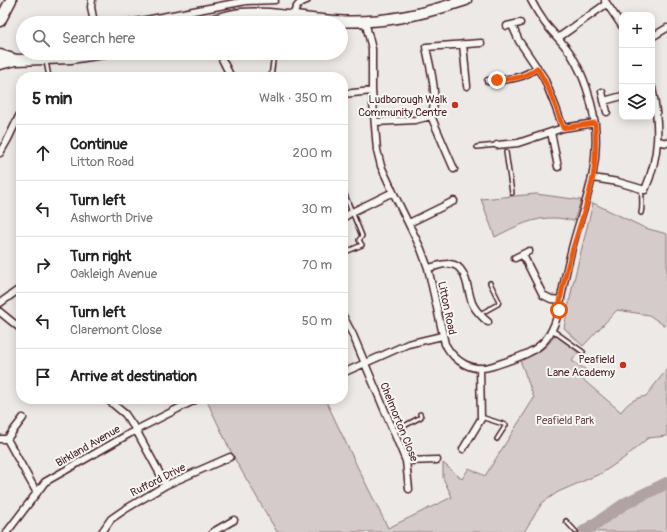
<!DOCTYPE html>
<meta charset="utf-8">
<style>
body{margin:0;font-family:Pangolin,sans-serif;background:#f6f6f6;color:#222}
.controls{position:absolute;right:12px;top:12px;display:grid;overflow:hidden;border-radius:8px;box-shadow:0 2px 10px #0003}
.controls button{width:36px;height:36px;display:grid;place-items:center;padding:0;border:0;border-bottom:1px solid #e0e0e0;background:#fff;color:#222;font:20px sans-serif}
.stop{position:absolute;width:12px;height:12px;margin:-9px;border:3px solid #ea580c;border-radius:50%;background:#fff}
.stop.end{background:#ea580c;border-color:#fff;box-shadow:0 1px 4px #0008}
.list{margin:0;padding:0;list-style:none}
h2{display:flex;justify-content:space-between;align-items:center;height:52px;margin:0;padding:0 16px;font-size:17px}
h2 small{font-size:13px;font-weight:400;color:#767676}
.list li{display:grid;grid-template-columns:26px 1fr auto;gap:12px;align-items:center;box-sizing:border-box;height:56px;padding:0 16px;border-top:1px solid #e0e0e0}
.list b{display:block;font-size:15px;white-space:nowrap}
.list p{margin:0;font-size:13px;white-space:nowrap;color:#767676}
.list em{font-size:13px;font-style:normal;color:#767676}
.icon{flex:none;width:22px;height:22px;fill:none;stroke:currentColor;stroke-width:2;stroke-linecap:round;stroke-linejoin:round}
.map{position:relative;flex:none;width:667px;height:532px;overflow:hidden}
.search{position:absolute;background:#fff;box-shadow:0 2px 10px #0003;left:16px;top:16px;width:332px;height:44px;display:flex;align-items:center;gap:10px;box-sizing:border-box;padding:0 14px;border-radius:22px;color:#767676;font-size:15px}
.panel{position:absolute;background:#fff;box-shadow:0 2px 10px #0003;left:16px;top:72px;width:332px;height:332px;border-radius:16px}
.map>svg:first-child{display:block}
.green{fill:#d4cbca;stroke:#8f757a}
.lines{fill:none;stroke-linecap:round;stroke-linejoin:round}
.river{stroke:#b1a2a3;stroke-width:12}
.service-casing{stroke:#4a1f2b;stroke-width:6}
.minor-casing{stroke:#4a1f2b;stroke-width:9}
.primary-casing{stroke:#4a1f2b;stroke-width:13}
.trunk-casing{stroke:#4a1f2b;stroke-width:13}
.service{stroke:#f6f6f2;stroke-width:3}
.minor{stroke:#f6f6f2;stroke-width:6}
.primary{stroke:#f6f6f2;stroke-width:10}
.trunk{stroke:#f6f6f2;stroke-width:10}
.route{stroke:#ea580c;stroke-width:5}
.poi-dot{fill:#c8321e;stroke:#f6f6f2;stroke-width:1.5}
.labels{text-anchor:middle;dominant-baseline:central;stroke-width:4;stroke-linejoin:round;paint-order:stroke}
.poi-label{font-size:11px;fill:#4a1f2b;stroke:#f6f6f2;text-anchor:end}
.street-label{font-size:11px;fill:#4a1f2b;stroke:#f6f6f2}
.park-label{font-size:11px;fill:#6c4a53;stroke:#f6f6f2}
</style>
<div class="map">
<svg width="667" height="532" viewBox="0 0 667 532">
<rect width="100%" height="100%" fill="#ece9e6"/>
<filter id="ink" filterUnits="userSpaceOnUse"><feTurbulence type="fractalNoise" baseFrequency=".025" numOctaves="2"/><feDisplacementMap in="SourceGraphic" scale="8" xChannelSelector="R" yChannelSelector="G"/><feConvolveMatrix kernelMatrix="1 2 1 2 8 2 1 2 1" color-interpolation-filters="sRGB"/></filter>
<g filter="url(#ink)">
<path class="green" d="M536,194L581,200L574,221C568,220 562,218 555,218C534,217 514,227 495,237L481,199Z
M593,203L645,228L667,234V324L665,326L649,315L617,310L583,346L564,328L573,284Z
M555,335L578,352L572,361L585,369L580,377L621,412C627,403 635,398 646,396L667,369V436L648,438L624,458L602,473L558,492L542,503L524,532H277L233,456L206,399H325L357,466L388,528L452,497L443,478V463L462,479L469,468L485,476L534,398L520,360C535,355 547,349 555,335Z
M667,488V532H590L626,509Z"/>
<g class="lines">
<path class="river" d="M583,532L626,503L667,483"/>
<g class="service-casing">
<path id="service" d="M46,61L49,77
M271,77L274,54H284
M477,147L497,145
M506,152L512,193
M343,190L362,236L359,240L362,245L343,253
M641,213C643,206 641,197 642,189
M480,314L498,304L499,301L490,283
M552,330L583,352
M481,417L506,425L497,439
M393,432L421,417L420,414
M566,521L576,532"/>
</g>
<g class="minor-casing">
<path id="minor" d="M92,0L91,7L94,23
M605,1L622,26
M293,17C295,9 297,3 307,0
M365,21L372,49V91L377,150L381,166L393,192L421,249L428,268L445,344C455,362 472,373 493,366C510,360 535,354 546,339C558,324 559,306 563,288C565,276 568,264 571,252C582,207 600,174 595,125C592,102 584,76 572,56C565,44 554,35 545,23C540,16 535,8 531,0
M130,23L246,1L275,0
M512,25L519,41L544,78L556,108L563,128
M507,26L520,23
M652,37L667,28
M558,38L606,4
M463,44L467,86
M222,59L231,77
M488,81C506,79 522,80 537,67
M602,92L607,112
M343,94L372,91
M604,101L622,96
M431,116L454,169
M375,122L415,120L431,116C439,96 430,68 426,47L481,43
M551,132L558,167
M658,141L667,143
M497,145L518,143L563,128L595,123
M0,153L8,139L21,112
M593,178L618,182L645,190C660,155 660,125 652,88
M343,218L352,212L393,192
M409,223L454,201
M523,255L543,295L551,299L561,300
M515,258L529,251
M428,268C435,267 443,263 450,264C468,265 467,293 473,305C477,312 482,317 488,322
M0,303L21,288
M0,312L21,329
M343,316L353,335L406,461L409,489
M345,372L408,344L442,336
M107,399L125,414L136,430L166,485
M0,439H7L23,418
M7,439L37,493
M463,449L481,419L480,368
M406,461L437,460
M7,532L45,482L136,430L197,399
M102,532L111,519L124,510L166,485L230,457
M213,532L234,520"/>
</g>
<g class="primary-casing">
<path id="primary" d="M205,23C217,19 228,16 241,14C271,11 304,20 335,21C383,24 420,15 466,0
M0,55L16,60
M0,64L16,60L71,58L103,53"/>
</g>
<g class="trunk-casing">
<path id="trunk" d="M0,21L11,0"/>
</g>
<use href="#service" class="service"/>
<use href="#minor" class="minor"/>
<use href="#primary" class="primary"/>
<use href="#trunk" class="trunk"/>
</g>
</g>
<g class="lines" filter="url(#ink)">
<path class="route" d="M497,80C513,79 525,78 537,68C549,86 556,107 563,128L595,123C596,141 596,160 593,177C584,222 564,264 559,310"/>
</g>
<g class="poi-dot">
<circle cx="455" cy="105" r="4"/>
<circle cx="623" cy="365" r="4"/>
</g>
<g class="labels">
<g class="poi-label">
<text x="447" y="99">Ludborough Walk<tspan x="447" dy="13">Community Centre</tspan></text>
<text x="615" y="359">Peafield<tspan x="615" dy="13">Lane Academy</tspan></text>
</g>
<g class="street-label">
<text transform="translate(447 308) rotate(78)">Litton Road</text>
<text transform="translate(399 422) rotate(68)">Chelmorton Close</text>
<text transform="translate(88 446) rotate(-30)">Birkland Avenue</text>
<text transform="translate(158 480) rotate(-27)">Rufford Drive</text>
</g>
<g class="park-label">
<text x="565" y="420">Peafield Park</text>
</g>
</g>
</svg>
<div class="controls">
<button>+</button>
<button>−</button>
<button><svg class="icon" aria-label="layers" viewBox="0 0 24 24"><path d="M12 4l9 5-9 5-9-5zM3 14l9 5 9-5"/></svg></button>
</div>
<div class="stop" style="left:559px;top:310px"></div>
<div class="stop end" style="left:497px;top:80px"></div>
<div class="search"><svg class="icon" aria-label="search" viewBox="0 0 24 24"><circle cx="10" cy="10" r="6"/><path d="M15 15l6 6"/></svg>Search here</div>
<section class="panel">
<h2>5 min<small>Walk · 350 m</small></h2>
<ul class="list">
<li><svg class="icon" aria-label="ahead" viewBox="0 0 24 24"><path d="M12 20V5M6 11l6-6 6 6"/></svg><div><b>Continue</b><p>Litton Road</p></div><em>200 m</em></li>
<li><svg class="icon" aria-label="left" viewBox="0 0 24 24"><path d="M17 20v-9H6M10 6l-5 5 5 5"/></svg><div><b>Turn left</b><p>Ashworth Drive</p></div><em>30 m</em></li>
<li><svg class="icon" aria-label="right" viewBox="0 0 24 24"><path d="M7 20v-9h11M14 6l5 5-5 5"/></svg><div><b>Turn right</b><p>Oakleigh Avenue</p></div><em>70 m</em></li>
<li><svg class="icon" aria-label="left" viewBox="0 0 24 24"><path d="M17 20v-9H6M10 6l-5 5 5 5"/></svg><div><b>Turn left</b><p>Claremont Close</p></div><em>50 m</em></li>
<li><svg class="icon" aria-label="arrive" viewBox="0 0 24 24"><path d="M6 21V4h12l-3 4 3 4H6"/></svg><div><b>Arrive at destination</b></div></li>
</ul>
</section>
</div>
